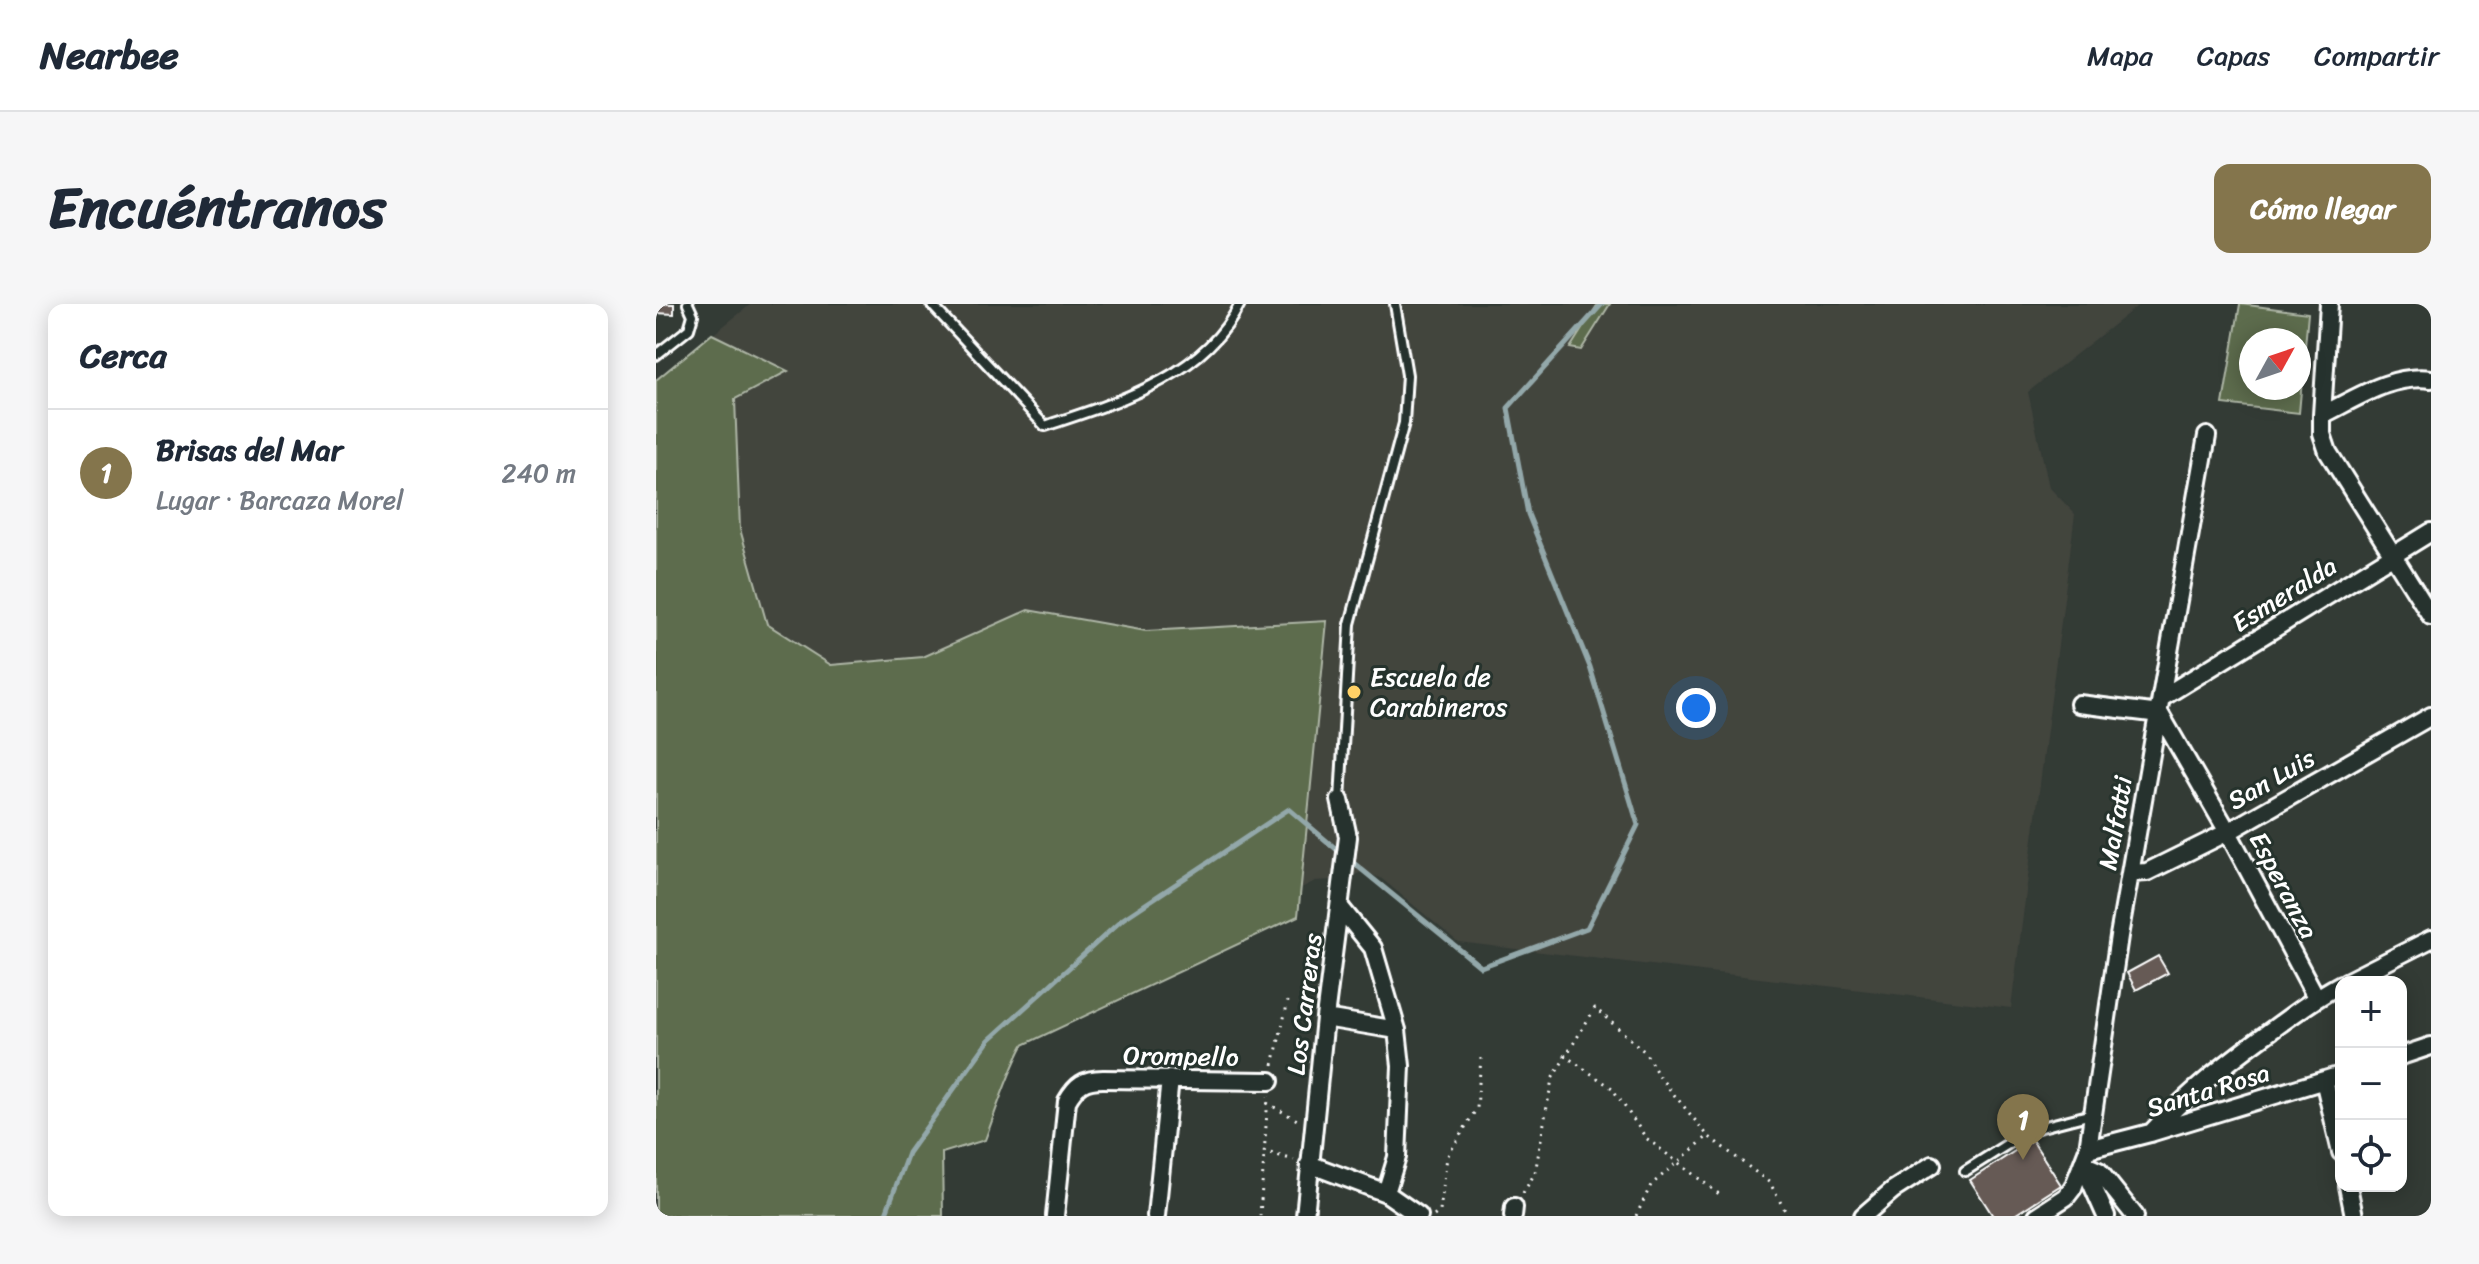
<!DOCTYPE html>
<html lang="es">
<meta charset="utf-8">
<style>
body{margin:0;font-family:Sriracha,sans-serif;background:#f6f6f7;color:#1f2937}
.controls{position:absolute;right:24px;bottom:24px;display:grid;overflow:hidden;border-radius:16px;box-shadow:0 4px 20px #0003}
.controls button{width:72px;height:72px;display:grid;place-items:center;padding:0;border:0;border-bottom:2px solid #e0e1e3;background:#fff;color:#1f2937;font:40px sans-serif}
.compass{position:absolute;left:1583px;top:24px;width:72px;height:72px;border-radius:50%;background:#fff;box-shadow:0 4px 20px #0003;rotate:50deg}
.you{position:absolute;left:1040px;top:404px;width:28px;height:28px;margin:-20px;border:6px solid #fff;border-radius:50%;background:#1a73e8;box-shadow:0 0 0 12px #1a73e833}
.badge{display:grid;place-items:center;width:52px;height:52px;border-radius:50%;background:#84754c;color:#fff;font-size:26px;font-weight:700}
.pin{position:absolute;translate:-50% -66px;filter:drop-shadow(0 2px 4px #0008)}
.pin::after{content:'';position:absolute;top:42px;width:28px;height:24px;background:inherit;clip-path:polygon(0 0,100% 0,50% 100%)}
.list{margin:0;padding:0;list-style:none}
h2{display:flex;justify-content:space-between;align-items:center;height:104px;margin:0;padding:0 32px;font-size:34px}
h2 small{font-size:26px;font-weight:400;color:#747a83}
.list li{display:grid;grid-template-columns:52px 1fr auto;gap:24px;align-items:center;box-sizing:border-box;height:128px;padding:0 32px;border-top:2px solid #e0e1e3}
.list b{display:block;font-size:30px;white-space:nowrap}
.list p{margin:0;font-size:26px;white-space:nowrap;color:#747a83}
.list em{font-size:26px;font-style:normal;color:#747a83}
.icon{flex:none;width:44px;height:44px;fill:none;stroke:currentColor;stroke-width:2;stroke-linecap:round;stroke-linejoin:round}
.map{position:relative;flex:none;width:1775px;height:912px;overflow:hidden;border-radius:16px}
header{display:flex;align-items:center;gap:48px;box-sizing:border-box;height:112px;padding:0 40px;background:#fff;border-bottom:2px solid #e0e1e3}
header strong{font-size:38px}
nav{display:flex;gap:44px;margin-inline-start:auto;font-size:28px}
.intro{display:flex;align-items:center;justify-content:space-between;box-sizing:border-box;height:192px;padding:0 48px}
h1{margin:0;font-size:56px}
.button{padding:20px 36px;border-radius:16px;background:#84754c;color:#fff;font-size:28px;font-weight:700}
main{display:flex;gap:48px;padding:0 48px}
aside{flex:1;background:#fff;border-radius:16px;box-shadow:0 4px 20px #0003}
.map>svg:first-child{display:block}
.built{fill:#42443e}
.green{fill:#5d6c4e;stroke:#aeb6a6;stroke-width:2;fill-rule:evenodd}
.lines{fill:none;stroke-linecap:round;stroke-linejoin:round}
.stream{stroke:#93a8aa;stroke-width:5}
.building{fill:#665a54;stroke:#fff;stroke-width:2}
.lane-casing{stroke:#fff;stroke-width:14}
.street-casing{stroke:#fff;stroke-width:22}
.path{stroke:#fff;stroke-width:3;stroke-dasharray:2 6;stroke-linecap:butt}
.lane{stroke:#26332d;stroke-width:8}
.street{stroke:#26332d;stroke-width:16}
.poi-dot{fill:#ffd166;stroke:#26332d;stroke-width:3}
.labels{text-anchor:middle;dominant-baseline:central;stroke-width:6;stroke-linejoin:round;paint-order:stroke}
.street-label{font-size:26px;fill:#fff;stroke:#26332d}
.poi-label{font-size:26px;fill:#fff;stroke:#26332d;text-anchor:start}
</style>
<header>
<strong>Nearbee</strong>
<nav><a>Mapa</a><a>Capas</a><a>Compartir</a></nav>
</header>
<div class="intro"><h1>Encuéntranos</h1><a class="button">Cómo llegar</a></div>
<main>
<aside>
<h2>Cerca<small></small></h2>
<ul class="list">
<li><span class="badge">1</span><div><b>Brisas del Mar</b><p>Lugar · Barcaza Morel</p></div><em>240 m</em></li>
</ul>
</aside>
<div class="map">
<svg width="1775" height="912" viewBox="0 0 1775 912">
<rect width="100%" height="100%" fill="#333b35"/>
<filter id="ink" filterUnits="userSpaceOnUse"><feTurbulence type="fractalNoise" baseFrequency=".0125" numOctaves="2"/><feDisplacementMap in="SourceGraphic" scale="16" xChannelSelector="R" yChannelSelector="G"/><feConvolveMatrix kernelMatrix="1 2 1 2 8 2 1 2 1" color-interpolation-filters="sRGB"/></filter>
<g filter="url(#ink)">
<path class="built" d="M95,0H1484L1372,88L1393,183L1419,210L1355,704L802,638L726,575L708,567L690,575L659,577L8,912H0V76Z"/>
<path class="green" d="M942,0H954L925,46L914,44Z
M1584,0L1652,9L1643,109L1567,100ZM1643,36V84H1595V36Z
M56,30L132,67L79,95L84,225L111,320L175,361L267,353L372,306L490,327L671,317L642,612L367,741C351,771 341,804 329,836L286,849L287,912H0V76Z"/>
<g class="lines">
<path class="stream" d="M694,556L825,663L931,624L982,521L934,363L872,210L852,104L946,0
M229,912L252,849L333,736L467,615L633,505L686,550"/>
</g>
<path class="building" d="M0,0H18V10L0,9Z
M1502,652L1512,669L1480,686L1471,669Z
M1376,836L1405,881L1357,912H1337L1314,876Z"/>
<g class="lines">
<g class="lane-casing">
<path id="lane" d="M275,0L389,122C461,98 548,73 584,0
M0,51L33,25L37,11L32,0
M684,496L694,320L748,119L751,71L739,0
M1309,867L1374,826L1436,810"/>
</g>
<g class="street-casing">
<path id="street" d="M1673,0L1666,111V130L1672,148L1775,312
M1666,111C1701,94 1735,70 1775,75
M1507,393L1775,228
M1423,400L1504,410L1572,528L1660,693
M1475,569L1491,568L1572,528L1775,412
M684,603L717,644L741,726L745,762L741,853L730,889
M1690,678L1775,635
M669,714L741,726
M1745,752L1775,742
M1668,776L1685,848
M1495,829C1532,789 1569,760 1613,728C1636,711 1659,694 1685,680
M1432,845L1494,829L1685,771
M653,860L730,889L763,912
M1427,860L1443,867L1479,912
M1427,860L1450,912
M1692,882L1698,912
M399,912L411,797C420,781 428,775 447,775L614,777
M500,912L514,775
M649,912L669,714L692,533L684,496
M857,912L858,903
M1207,912L1237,886L1276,861
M1381,912L1410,893L1417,884L1432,845L1463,632L1551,132"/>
</g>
<path class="path" d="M908,751L956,784L990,834L1063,890
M617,761L632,697
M611,799L643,817
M607,847L638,856
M867,889L879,869L896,775L939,704L989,748L1002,771L1052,832L1114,879L1132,912
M604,912L612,792
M778,912L784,907L791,853L821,804L825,754
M980,912L995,881L1051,833"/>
<use href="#lane" class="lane"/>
<use href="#street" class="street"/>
</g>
</g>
<circle class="poi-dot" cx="698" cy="388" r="8"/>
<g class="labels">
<g class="street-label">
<text transform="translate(1628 290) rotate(-32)">Esmeralda</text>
<text transform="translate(1615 475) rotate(-30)">San Luis</text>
<text transform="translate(1459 519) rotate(-80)">Malfatti</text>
<text transform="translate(1628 581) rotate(62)">Esperanza</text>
<text transform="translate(648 700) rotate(-83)">Los Carreras</text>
<text transform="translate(525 752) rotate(1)">Orompello</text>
<text transform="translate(1552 786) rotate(-17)">Santa Rosa</text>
</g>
<g class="poi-label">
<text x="714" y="373">Escuela de<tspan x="714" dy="30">Carabineros</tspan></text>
</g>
</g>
</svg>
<div class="controls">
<button>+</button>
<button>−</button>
<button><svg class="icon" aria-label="locate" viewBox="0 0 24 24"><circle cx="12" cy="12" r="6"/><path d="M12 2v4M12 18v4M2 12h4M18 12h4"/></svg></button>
</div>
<svg class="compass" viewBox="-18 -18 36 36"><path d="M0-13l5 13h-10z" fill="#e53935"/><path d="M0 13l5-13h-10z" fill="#747a83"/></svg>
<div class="you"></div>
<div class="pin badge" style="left:1367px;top:856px">1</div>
</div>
</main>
